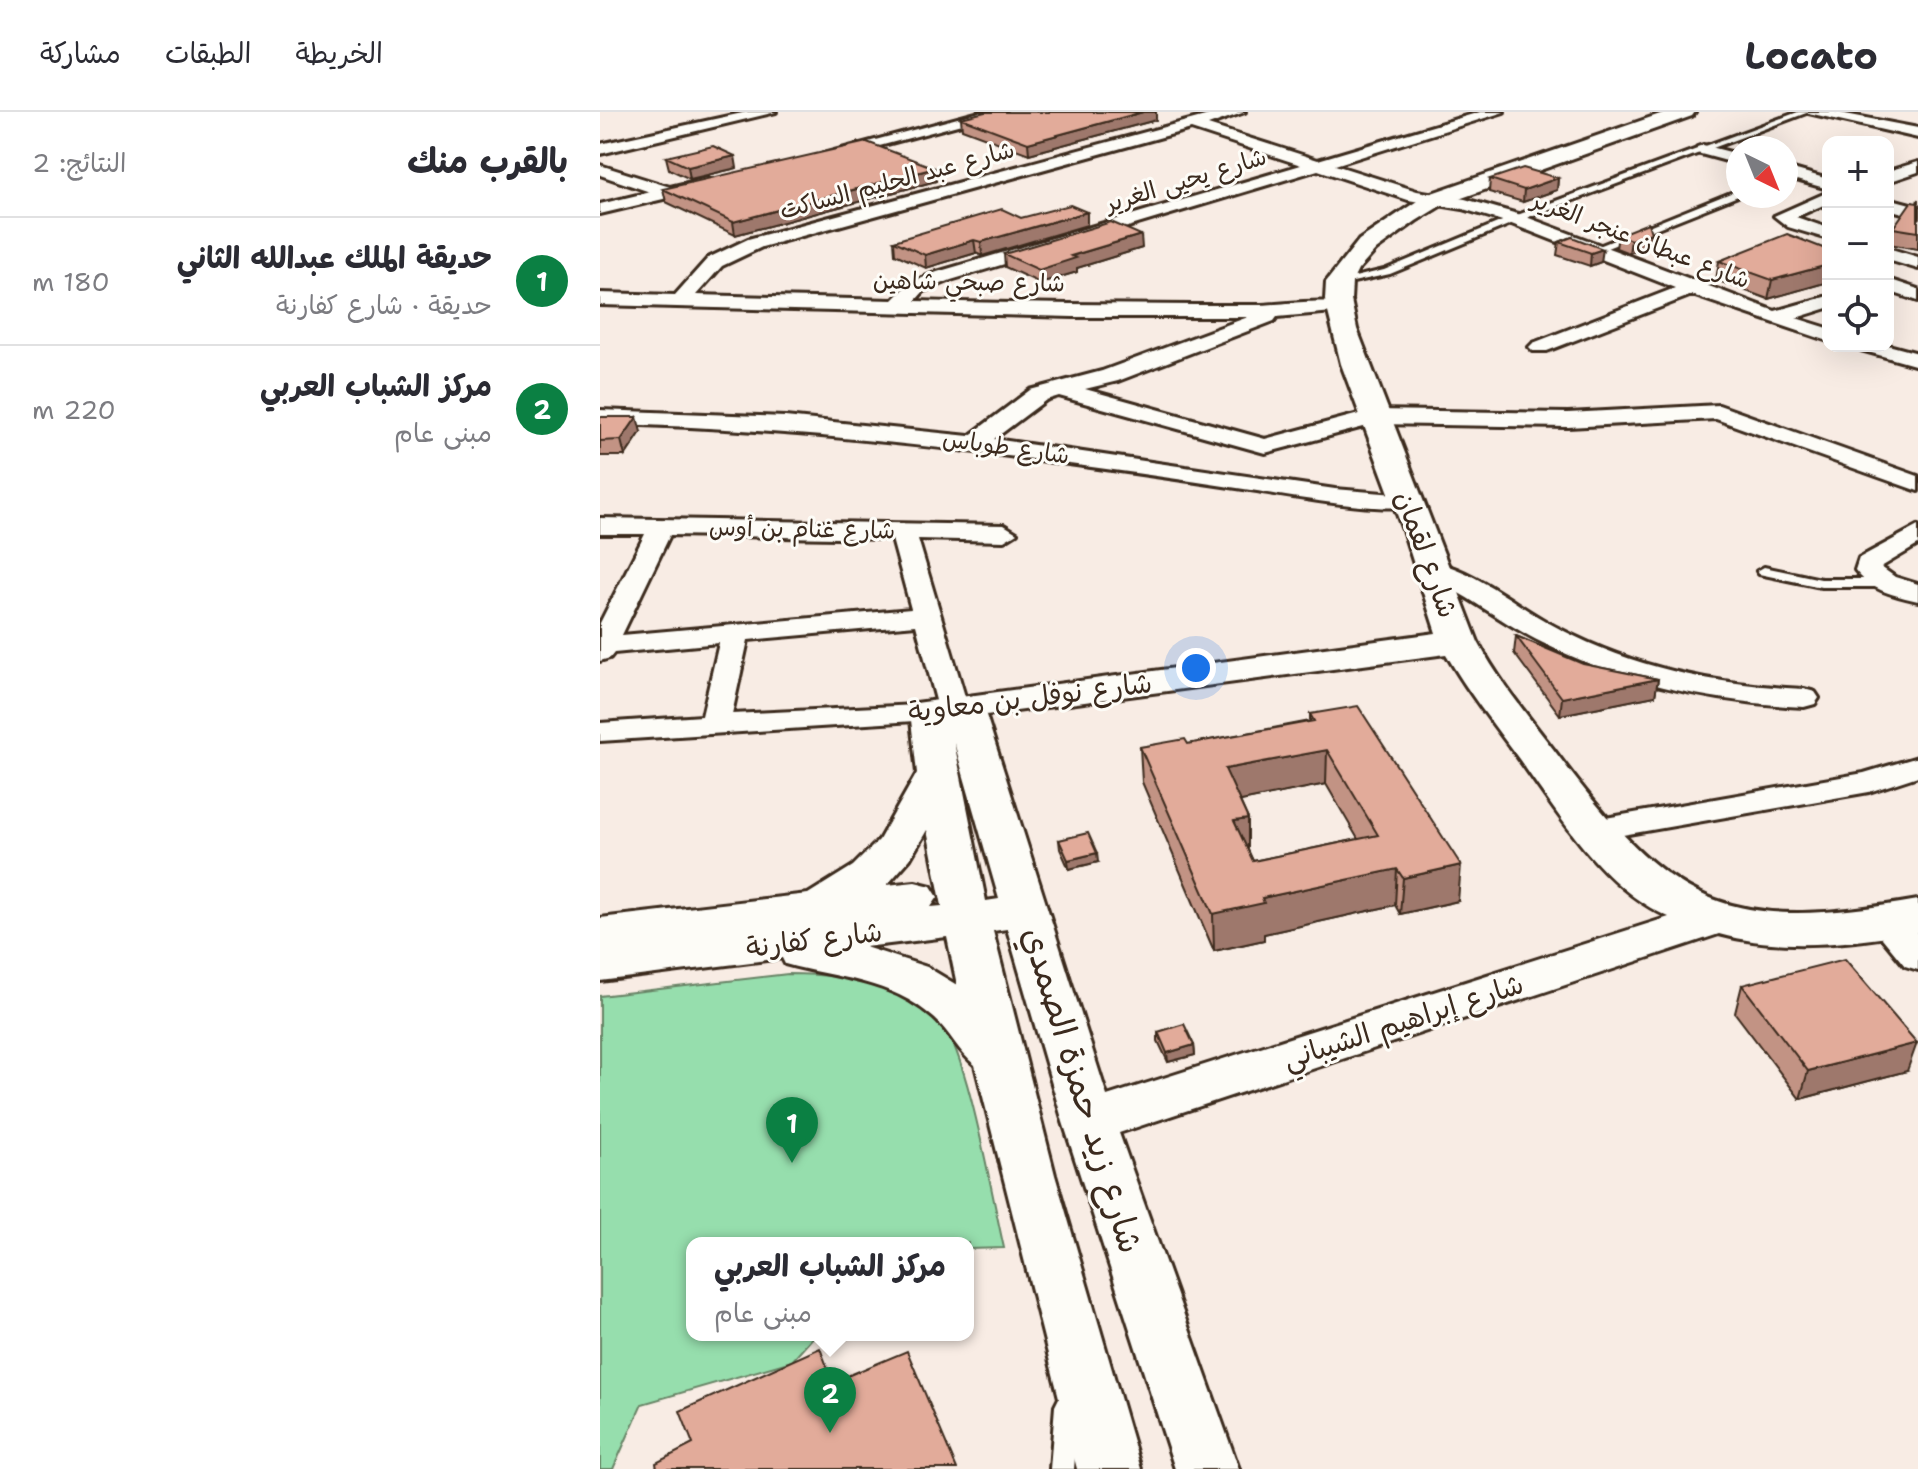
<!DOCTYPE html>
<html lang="ar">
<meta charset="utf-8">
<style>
body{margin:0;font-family:"Shantell Sans","Playpen Sans Arabic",sans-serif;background:#f7f7f7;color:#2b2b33;direction:rtl}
.controls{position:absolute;right:24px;top:24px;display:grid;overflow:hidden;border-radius:16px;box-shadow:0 8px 32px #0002}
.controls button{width:72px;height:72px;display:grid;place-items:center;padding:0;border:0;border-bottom:2px solid #e1e1e2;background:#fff;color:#2b2b33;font:40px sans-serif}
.compass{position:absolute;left:1126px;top:24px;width:72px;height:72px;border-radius:50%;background:#fff;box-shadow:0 8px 32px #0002;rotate:137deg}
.you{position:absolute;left:596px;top:556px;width:28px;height:28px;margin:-20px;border:6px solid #fff;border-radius:50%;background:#1a73e8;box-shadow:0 0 0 12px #1a73e833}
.badge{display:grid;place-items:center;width:52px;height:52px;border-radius:50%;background:#0b8043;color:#fff;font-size:26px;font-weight:700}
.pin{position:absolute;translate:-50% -66px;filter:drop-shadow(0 2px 4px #0008)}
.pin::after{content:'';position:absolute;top:42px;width:28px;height:24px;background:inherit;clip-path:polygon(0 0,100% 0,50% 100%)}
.popup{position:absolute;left:86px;top:1125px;width:288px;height:104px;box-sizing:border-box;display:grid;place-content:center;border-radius:16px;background:#fff;filter:drop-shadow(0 2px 6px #0005);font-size:26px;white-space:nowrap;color:#7c7c81}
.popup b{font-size:30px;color:#2b2b33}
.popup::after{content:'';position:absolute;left:50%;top:100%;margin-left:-16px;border:16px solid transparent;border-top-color:#fff}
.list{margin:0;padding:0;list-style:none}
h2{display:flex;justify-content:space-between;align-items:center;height:104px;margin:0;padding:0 32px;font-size:34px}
h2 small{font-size:26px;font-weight:400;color:#7c7c81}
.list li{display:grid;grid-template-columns:52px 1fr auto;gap:24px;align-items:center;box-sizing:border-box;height:128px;padding:0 32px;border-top:2px solid #e1e1e2}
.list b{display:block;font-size:30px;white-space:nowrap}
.list p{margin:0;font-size:26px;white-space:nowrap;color:#7c7c81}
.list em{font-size:26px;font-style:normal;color:#7c7c81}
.icon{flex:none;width:44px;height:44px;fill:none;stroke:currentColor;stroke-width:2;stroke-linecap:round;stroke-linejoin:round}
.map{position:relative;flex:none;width:1318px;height:1357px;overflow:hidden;direction:ltr}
header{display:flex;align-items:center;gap:48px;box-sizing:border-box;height:112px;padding:0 40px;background:#fff;border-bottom:2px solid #e1e1e2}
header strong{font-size:38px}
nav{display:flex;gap:44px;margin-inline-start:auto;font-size:28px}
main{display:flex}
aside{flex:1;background:#fff}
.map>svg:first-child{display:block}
.green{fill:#96dead;stroke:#688466;stroke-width:2}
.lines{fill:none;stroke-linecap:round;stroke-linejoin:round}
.service-casing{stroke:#3b2a1e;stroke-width:6}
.minor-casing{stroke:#3b2a1e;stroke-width:6}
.tertiary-casing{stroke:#3b2a1e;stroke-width:6}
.service{fill:#fdfcf7;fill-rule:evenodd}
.minor{fill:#fdfcf7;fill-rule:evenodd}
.tertiary{fill:#fdfcf7;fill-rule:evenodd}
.wall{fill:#c29384;stroke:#3b2a1e;stroke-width:2;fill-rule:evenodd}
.shaded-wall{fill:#9e786c;stroke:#3b2a1e;stroke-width:2}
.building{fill:#e2ab9a;stroke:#3b2a1e;stroke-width:2;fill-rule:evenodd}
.labels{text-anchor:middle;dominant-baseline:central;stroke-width:6;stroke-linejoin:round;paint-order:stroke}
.far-street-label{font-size:24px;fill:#3b2a1e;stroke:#fdfcf7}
.street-label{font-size:28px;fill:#3b2a1e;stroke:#fdfcf7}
.near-street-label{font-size:34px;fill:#3b2a1e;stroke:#fdfcf7}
</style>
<header>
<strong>Locato</strong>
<nav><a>الخريطة</a><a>الطبقات</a><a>مشاركة</a></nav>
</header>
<main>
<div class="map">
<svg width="1318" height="1357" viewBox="0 0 1318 1357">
<rect width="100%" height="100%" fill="#f8ece4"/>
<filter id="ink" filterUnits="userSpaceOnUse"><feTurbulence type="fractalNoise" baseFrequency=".0125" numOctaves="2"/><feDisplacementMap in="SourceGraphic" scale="16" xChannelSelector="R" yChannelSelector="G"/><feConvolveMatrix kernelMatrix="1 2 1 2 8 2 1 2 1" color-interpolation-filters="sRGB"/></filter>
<g filter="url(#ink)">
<path class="green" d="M188,862C240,862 305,871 342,912C368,941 393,1090 404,1136L368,1137V1131H92V1223H215L192,1249L42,1292L13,1357H0V884Z"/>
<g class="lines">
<g class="service-casing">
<path id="service" d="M1198,0H1209L918,109L790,162L739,173L734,170L784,158L912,105Z
M1138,78V84L997,140L989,138Z
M1164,455L1221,467H1286L1293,471L1286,475H1221L1159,462L1157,459Z
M467,1283L475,1286L479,1294L474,1357H450L455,1294L459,1286Z"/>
</g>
<g class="minor-casing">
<path id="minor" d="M147,0H176L0,42V32Z
M380,0H406L231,47L223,42Z
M620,0H645L608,13L718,48L880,0H904L735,53L817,79L865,87L921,103L1175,199L1228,184V196L1196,206L1228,216V229L1092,183L947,239H933L929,235L933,231L1075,176L909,111L863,97L808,88L718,58L351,168L324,179L315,189C429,192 544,193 659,193C676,193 739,184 748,195L745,199L677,205L674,209L518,269L485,277L665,327L774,298L968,301L1119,293L1318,364V379L1116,307L968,315L775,312L665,341L459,284L446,288L394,327L735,377L819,384L822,389C810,407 682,383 657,379C438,346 221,316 0,312V298L185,305L369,324L430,278L502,259L648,205H473L0,193V181L75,183L108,146L148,127ZM591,17L701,53L337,160L310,171L293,188L96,183L122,154L162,135Z
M1204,0H1235L1318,16V26Z
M1103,33L1138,42V52L1097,41V35Z
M1318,50V60L1288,70V59Z
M0,53L70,75L108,66L116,71L114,75L0,102V92L50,80L0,63Z
M1186,55L1228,67V77L1186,65Z
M1228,80V91L1196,105L1228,116V127L1188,115L1174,104Z
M1288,86L1318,94V105L1288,97Z
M1288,136L1318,145V157L1288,148Z
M1288,167L1318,177V189L1288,179Z
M1288,233L1318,241V254L1261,238L1257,234Z
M0,406L404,413L417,421L404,429L318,427L369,598L365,604L354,607L342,603L330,608L0,629V611L102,604L119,531L14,541L10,546L0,549V511L45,422H0ZM70,423L292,427L311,497L22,523ZM316,513L337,592L132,602L148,528Z
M1318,414V433L1281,455L1295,465L1318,472V489C1296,484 1269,478 1255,458L1259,446Z
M835,450C881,461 918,496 960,517C1037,557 1118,573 1204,577L1215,580L1219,586L1215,592L1204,595C1113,590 1025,572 943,531C902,511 867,482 826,464L822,458L826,452Z
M1318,645V664L1269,680L994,728L982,725L978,718L982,711L994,708L1264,661Z
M1287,798L1299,802L1318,822V858L1305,854L1269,810L1275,802Z"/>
</g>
<g class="tertiary-casing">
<path id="tertiary" d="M1066,0H1095L1092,4L842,93L816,109L776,138L758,158L752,170L751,188L757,217L878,530C902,575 936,613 966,654C1078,802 1137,819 1318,788V820C1252,831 1185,840 1119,822L519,1021L639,1357H575L463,1010L407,817L393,819L455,1063L541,1357H477L375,953C359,941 350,920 334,906C290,867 239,867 185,852L182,846L0,869V806L208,782L253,754L279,728L317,661L310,599L316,591L836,521L804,421L741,252L725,188L726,170L759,128L826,83ZM846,542C867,579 894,613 919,647C960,704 1003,777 1069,805L507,984L386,603ZM354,630L399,787L386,789ZM327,718L342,794L331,795L338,785L331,774L315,770L287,773L310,747ZM347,825L357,873L327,855L265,835Z"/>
</g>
<use href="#service" class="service"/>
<use href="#minor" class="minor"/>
<use href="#tertiary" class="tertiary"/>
</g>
<path class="wall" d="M361,6L556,8L429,42L362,17Z
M66,45L137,56L90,67L69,57Z
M335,56L336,69L135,123L66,90L63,77Z
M958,66L957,78L923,90L889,80L890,67Z
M1318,87V137L1289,132L1293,116L1317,91Z
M487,100V113L382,144L376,141L326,156L295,142L294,129L421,106Z
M1051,121L1049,134L1029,141L1016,136L1018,123Z
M972,125L1001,150L990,154L957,143L959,130Z
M542,136L477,156V160L440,171L405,155L404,142Z
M1228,138V170L1168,187L1116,168L1119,149Z
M0,305L41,320L25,344H0Z
M916,524L983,552L1058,567L1055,584L960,603L914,541Z
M710,602L858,789L800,802L795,793L664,822V828L614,839L542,670L540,635L588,632L710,609ZM726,672L758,727L653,749L648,738V707L640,689Z
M459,728L498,750L469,757L460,737Z
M1142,873L1307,959L1200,987L1135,901Z
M558,920L594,933L595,943L568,950L558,929Z"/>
<path class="shaded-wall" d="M543,0H556V8L429,42L428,31Z
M135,44L137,56L90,67L88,55Z
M335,56L336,69L135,123L133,110Z
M958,66L957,78L923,90L924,78Z
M487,100V113L382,144L381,130Z
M1051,121L1049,134L1029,141L1031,128Z
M541,123L542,136L477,156V160L440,171L439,158L471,144Z
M374,128L376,141L326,156L325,143Z
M1003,137L1001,150L990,154L991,141Z
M1228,153V170L1168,187L1172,168Z
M37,305L41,320L25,344L21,328Z
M1058,567L1055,584L960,603L962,586Z
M727,638L726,672L626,692L625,657Z
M648,707V742L634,709Z
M497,741L498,750L469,757L468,748Z
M861,753L858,789L800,802L803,766Z
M797,757L795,793L664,822V828L614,839L613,802L662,786Z
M1317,931L1307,959L1200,987L1208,959Z
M594,933L595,943L568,950L567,941Z"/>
<path class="building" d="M385,0H543L428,31L361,6Z
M267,30L335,56L133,110L63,77Z
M113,34L135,44L88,55L66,45Z
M923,56L958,66L924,78L890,67Z
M1311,90L1318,91V120L1293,116Z
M470,93L487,100L381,130L374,128L325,143L294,129L402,97L421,106Z
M511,110L541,123L471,144L476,146L439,158L404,142Z
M1048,111L1051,121L1031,128L1018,123Z
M1187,122L1228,138V153L1172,168L1119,149Z
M972,125L1003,137L991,141L959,130Z
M0,305H37L21,328L0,329Z
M916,524L983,552L1058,567L962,586Z
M758,594L861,753L803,766L797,757L662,786L664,791L613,802L540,635L585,627L588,632L714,609L710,602ZM727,638L778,723L653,749L634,709L648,707L625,657Z
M488,721L497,741L468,748L459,728Z
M1245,847L1317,931L1208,959L1142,873Z
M584,912L594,933L567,941L558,920Z
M220,1236L233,1270L307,1239L357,1357H57L56,1351L93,1332L80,1299Z"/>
</g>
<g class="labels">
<g class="far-street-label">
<text transform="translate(297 68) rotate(-15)">شارع عبد الحليم الساكت</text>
<text transform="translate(586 68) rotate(-17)">شارع يحيى الغرير</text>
<text transform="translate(1041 128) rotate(21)">شارع عبطان عنجر الغرير</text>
<text transform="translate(369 170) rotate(1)">شارع صبحي شاهين</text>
<text transform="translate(406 335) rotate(8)">شارع طوباس</text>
<text transform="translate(202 417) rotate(1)">شارع غنام بن أوس</text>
</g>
<g class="street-label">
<text transform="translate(827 442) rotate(70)">شارع لقمان</text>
<text transform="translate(430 585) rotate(-7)">شارع نوفل بن معاوية</text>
<text transform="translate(214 827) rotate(-7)">شارع كفارنة</text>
<text transform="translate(803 909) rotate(-18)">شارع إبراهيم الشيباني</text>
</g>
<g class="near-street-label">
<text transform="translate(483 978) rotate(73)">شارع زيد حمزة الصمدي</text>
</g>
</g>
</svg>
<div class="controls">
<button>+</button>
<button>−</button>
<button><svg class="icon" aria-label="locate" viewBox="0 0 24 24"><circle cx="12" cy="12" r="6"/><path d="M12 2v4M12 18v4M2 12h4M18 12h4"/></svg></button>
</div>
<svg class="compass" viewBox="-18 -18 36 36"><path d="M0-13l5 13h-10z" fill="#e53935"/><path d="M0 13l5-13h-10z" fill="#7c7c81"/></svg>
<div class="you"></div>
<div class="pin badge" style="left:192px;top:1051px">1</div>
<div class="pin badge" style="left:230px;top:1321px">2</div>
<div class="popup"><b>مركز الشباب العربي</b>مبنى عام</div>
</div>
<aside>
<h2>بالقرب منك<small>النتائج: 2</small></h2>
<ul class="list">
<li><span class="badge">1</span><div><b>حديقة الملك عبدالله الثاني</b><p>حديقة · شارع كفارنة</p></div><em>180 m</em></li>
<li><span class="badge">2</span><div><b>مركز الشباب العربي</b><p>مبنى عام</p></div><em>220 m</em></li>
</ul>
</aside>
</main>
